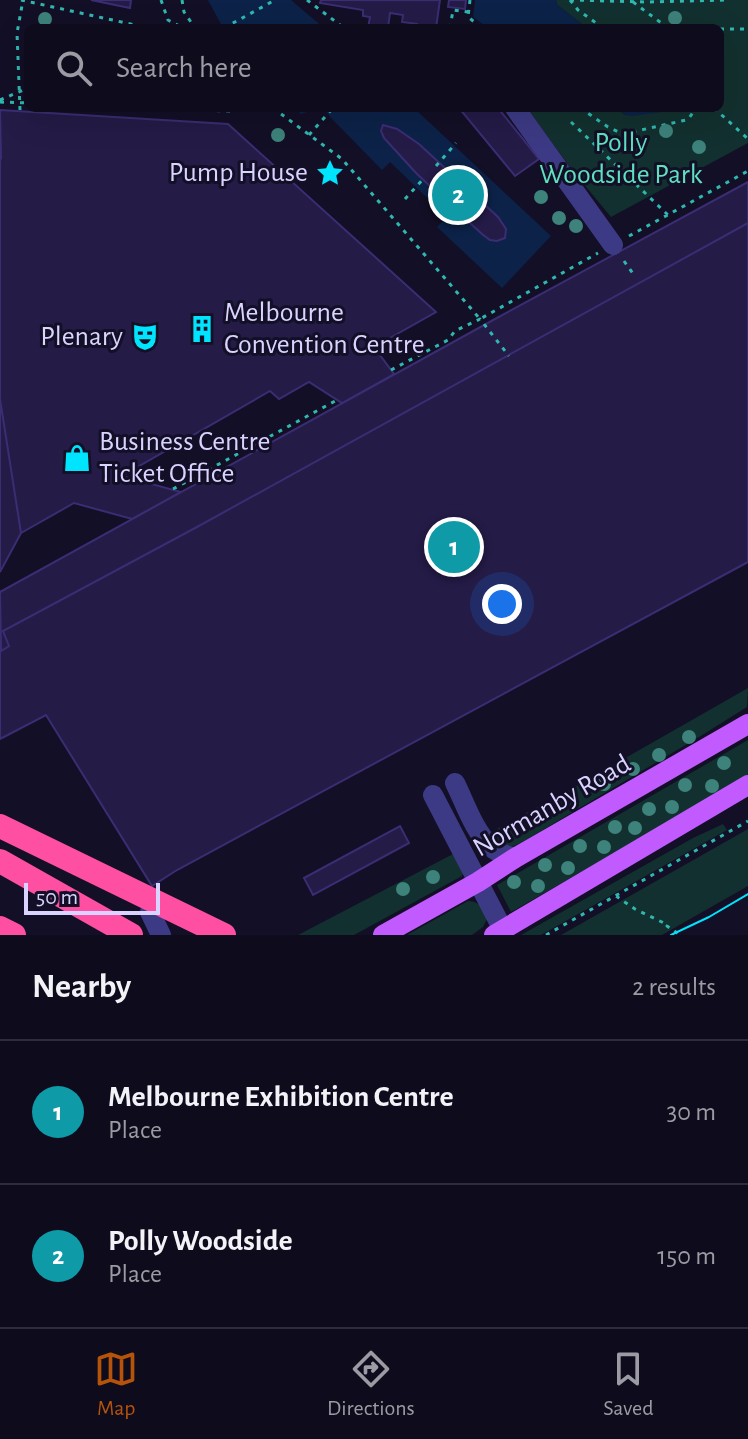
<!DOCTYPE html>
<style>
body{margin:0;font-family:"Alegreya Sans",sans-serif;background:#1c1929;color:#f1f3f6}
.scale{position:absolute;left:24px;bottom:20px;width:136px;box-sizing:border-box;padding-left:8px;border:4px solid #d9d4ff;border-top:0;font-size:22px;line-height:28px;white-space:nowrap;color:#d9d4ff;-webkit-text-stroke:6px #130f26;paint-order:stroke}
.you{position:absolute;left:502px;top:604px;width:28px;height:28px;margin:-20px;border:6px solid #fff;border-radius:50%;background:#1a73e8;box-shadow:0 0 0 12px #1a73e833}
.badge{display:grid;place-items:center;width:52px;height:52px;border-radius:50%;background:#b45309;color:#fff;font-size:26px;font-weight:700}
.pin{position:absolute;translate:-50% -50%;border:4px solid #fff;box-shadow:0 2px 8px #0006}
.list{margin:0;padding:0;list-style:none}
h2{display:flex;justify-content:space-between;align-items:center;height:104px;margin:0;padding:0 32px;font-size:34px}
h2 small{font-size:26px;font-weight:400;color:#9b9ba3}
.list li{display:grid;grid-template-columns:52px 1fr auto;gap:24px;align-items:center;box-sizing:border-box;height:144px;padding:0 32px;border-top:2px solid #2e2b3b}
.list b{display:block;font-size:30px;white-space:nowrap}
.list p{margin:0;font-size:26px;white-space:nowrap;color:#9b9ba3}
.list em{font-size:26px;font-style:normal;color:#9b9ba3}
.icon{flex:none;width:44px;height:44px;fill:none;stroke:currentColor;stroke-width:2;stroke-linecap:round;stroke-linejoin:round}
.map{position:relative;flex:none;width:748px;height:935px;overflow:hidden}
.search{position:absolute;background:#0e0b1c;box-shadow:0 8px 32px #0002;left:24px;right:24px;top:24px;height:88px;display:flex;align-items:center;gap:20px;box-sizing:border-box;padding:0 28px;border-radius:12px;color:#9b9ba3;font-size:30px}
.sheet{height:392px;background:#0e0b1c}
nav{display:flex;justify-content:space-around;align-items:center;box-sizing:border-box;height:112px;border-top:2px solid #2e2b3b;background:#0e0b1c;font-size:22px;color:#9b9ba3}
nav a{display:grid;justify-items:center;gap:4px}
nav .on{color:#b45309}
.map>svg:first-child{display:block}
.green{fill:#12302f}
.water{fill:#0c2248}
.building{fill:#241b47;stroke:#3b2d73;stroke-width:2}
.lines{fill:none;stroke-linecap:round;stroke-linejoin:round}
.path{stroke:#2fb8b0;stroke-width:3;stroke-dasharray:4 6;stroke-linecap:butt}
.minor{stroke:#3d3a85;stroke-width:20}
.major{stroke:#c25bff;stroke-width:20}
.highway{stroke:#ff4fa3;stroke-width:24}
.tram{stroke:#00e5ff;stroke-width:2}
.tree{fill:#3d827b}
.labels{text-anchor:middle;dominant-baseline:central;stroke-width:6;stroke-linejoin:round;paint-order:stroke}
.park-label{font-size:28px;fill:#5fe0c0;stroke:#130f26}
.poi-label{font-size:28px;fill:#d9d4ff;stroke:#130f26;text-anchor:end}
.street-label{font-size:28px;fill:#d9d4ff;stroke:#130f26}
</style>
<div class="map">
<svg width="748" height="935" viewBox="0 0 748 935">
<rect width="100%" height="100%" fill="#130f26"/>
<path class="green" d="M748,0V143L611,217L572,170L527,108H617L625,115L692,108H720V28H587L557,5L556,0Z
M748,688L747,707L699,737L524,841C506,851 503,849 489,833L571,789Z
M748,740V777L511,912L497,885Z
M723,824L727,830L541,935H521L693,838Z
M748,829V886L662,935H561Z
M453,854L463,871L462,876L354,935H298Z
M468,901C481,902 483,908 487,919L483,927L472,935H407Z"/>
<path class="water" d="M208,0H291L324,28H223Z
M475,0H556L557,5L587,28H488L473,17Z
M294,108H414L551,236L502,288L437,227L447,217L390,162L382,170L330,117L326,111L316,109L301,114Z
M617,108H692L632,116L625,115Z"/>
<path class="building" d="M91,0H131L130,8Z
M91,0H131L130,8Z
M321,0H440L436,28H417V24L402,22L403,15L390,13L388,28H368L370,17L363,16V10L320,3Z
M449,0H466L465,9L448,7Z
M459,108H498L539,159L515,176Z
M0,110L228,124L436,312L374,347L394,374L342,403L309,382L279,399L270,391L122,476L181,492L132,519L74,503L21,533L0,399V161L1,158Z
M383,125L397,129L419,144L498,217L506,229L505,238L497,241L490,240L482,234L417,174L384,138L381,131Z
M748,182V223L197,527L3,631L9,646L1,651L0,592L495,319Z
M748,223V562L177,870L152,886L46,715L0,739V649L1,651L9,646L3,631L197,527Z
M0,399L21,533L0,572Z
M400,826L409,843L313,895L304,878Z"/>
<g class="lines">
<path class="path" d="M21,0L149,28
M161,0L168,20L183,28
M182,0L184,12L195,28
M307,0L344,28
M470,0L468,17L482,28
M570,0L647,2L725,0
M570,0L578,10L603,28
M633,2L668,28
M224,28L275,0
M450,28L453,10L468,12
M720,29H748
M0,100L28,88
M0,102L28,103
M136,108L230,111L241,108
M273,108L342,159L480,319L598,253
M580,108L608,127L623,134L686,120L689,118L696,108
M714,108L748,139
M20,110L17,33L23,0
M571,122L668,215
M309,135L333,108
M436,166L456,143
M405,199L425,177
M629,236L748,171
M624,261L634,275
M391,370L448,340L455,331L480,319L509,356
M173,489L337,400
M616,896L635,909L668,925L667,926L680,935
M546,935L748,821"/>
<path class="minor" d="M515,108L613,245
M455,783C465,803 474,831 491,847C497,853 506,855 515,858
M433,795L503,930
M150,912L161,935"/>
<path class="major" d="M383,935L478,882L515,858L748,724
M494,935L748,785"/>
<path class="highway" d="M0,826L224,935
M0,861L131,935
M0,928L14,935"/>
<path class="tram" d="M671,935L709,917L748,894"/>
</g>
<g class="tree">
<circle cx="675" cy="18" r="7"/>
<circle cx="45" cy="19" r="7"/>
<circle cx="666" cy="131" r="7"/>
<circle cx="278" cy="135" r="7"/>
<circle cx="699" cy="147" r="7"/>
<circle cx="541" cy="197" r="7"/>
<circle cx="559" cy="218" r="7"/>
<circle cx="576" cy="226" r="7"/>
<circle cx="689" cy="737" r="7"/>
<circle cx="659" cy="755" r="7"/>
<circle cx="724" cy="763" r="7"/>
<circle cx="633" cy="769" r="7"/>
<circle cx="604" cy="784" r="7"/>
<circle cx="685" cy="785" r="7"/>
<circle cx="712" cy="786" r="7"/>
<circle cx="672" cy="807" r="7"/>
<circle cx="649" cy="809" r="7"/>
<circle cx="615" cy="827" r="7"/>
<circle cx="635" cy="828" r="7"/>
<circle cx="580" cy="846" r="7"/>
<circle cx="604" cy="847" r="7"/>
<circle cx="545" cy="865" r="7"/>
<circle cx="568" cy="868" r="7"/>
<circle cx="433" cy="877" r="7"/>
<circle cx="514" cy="882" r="7"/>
<circle cx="538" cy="886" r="7"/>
<circle cx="403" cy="889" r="7"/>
</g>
<defs>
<g id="sight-bare" transform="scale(2.16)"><path d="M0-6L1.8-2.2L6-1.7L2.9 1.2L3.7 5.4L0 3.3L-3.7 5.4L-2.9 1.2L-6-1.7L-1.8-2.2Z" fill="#00e5ff" stroke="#130f26" stroke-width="2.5" paint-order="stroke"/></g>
<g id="building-bare" transform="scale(2.16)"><path d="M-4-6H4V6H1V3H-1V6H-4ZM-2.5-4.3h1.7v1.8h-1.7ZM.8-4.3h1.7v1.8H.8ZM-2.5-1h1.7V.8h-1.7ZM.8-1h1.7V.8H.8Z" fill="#00e5ff" stroke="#130f26" stroke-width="2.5" paint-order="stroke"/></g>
<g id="theatre-bare" transform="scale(2.16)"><path d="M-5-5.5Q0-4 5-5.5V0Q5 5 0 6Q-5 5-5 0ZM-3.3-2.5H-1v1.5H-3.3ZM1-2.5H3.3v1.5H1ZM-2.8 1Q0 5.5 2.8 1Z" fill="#00e5ff" stroke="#130f26" stroke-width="2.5" paint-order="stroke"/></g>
<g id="shop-bare" transform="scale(2.16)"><path d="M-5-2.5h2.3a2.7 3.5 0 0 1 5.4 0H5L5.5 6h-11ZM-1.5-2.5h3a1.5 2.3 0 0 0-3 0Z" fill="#00e5ff" stroke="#130f26" stroke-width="2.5" paint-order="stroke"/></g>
</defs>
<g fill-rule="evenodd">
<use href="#sight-bare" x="330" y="173"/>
<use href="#building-bare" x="202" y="329"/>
<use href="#theatre-bare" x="145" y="337"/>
<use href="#shop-bare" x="77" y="458"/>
</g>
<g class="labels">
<g class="park-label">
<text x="621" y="143">Polly<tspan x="621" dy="32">Woodside Park</tspan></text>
</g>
<g class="poi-label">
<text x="308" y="173">Pump House</text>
<text x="224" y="313" text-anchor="start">Melbourne<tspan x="224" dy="32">Convention Centre</tspan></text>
<text x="123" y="337">Plenary</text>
<text x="99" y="442" text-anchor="start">Business Centre<tspan x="99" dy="32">Ticket Office</tspan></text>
</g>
<g class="street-label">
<text transform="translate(552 806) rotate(-30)">Normanby Road</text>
</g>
</g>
</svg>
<div class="scale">50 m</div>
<div class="you"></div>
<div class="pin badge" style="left:454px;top:547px;background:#0f9aa8">1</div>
<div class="pin badge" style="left:458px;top:195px;background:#0f9aa8">2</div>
<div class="search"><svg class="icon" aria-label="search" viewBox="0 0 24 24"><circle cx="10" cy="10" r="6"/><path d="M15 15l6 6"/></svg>Search here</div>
</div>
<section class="sheet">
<h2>Nearby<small>2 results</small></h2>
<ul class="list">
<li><span class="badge" style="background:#0f9aa8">1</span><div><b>Melbourne Exhibition Centre</b><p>Place</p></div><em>30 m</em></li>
<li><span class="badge" style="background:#0f9aa8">2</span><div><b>Polly Woodside</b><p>Place</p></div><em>150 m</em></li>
</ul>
</section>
<nav>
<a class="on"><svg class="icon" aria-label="map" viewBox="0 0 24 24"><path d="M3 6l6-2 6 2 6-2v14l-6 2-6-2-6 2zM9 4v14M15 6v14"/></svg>Map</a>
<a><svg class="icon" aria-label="directions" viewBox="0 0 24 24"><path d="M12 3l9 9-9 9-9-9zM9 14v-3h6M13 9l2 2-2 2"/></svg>Directions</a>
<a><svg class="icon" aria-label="saved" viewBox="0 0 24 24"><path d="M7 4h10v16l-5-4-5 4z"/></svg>Saved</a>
</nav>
